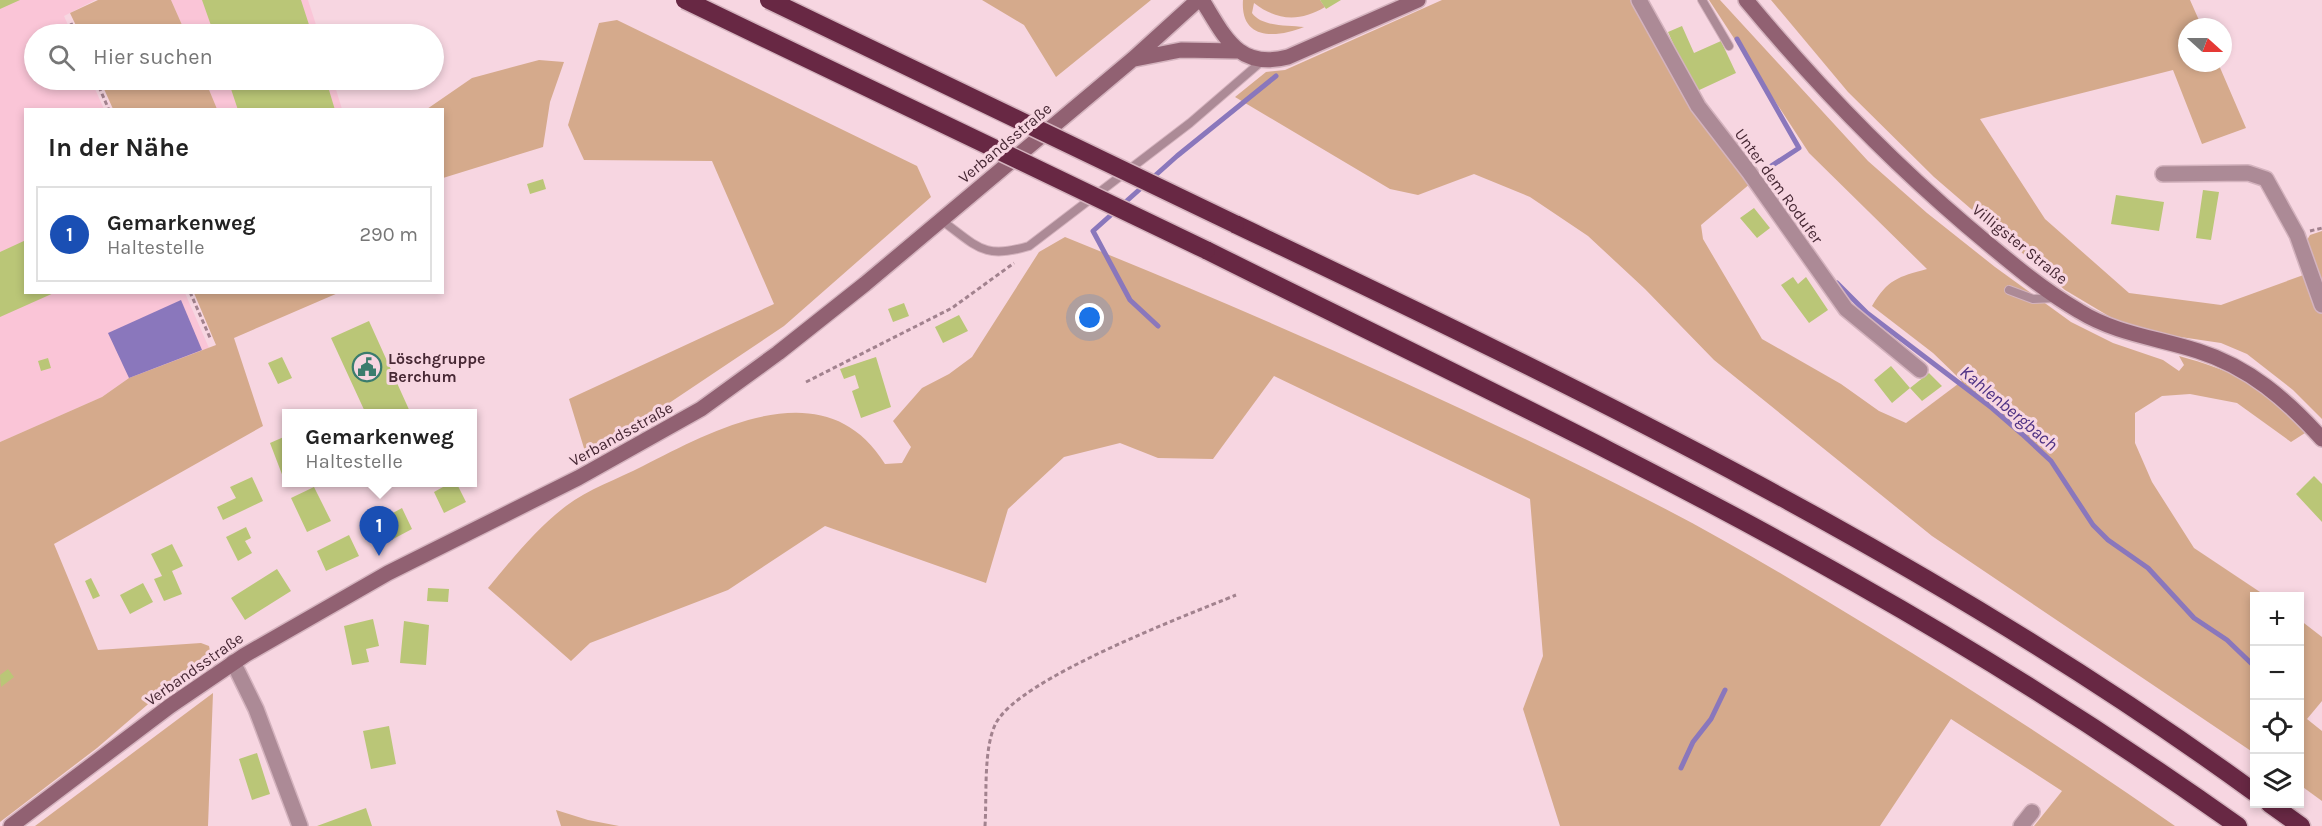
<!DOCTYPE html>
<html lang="de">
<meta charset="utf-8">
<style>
body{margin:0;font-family:Karla,sans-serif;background:#f2f2f2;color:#222}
.controls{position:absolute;right:18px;bottom:18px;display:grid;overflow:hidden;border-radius:0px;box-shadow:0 3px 9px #0003}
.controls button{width:54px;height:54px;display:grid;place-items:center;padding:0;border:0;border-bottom:2px solid #e0e0e0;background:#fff;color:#222;font:30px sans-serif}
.compass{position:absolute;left:2178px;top:18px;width:54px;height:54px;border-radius:50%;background:#fff;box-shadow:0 3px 9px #0003;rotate:111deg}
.you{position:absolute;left:1090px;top:318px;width:21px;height:21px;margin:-15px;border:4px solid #fff;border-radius:50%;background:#1a73e8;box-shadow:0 0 0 9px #1a73e833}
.badge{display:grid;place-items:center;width:39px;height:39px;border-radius:50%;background:#0f766e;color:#fff;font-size:20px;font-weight:700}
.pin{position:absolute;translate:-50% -50px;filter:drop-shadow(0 2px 3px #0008)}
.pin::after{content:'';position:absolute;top:32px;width:21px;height:18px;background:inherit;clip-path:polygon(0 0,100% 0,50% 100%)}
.popup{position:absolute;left:282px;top:409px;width:195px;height:78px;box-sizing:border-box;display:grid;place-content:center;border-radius:0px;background:#fff;filter:drop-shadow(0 2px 4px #0005);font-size:20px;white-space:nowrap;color:#767676}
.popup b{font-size:22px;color:#222}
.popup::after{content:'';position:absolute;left:50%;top:100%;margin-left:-12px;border:12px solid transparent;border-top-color:#fff}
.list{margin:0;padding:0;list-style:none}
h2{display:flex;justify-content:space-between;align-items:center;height:78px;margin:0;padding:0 24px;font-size:26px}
h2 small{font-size:20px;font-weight:400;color:#767676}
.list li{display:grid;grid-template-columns:39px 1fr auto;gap:18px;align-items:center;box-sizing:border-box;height:96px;margin:0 12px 12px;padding:0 12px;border:2px solid #e0e0e0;border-radius:0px}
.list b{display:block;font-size:22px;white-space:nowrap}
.list p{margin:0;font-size:20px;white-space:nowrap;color:#767676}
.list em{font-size:20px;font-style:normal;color:#767676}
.icon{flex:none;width:33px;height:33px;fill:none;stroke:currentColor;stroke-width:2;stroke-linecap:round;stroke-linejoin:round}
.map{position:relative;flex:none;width:2322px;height:826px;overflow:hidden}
.search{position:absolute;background:#fff;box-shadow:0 3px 9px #0003;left:24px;top:24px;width:420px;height:66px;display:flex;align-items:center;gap:15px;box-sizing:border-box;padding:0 21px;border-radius:33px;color:#767676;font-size:22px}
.panel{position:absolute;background:#fff;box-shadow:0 3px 9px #0003;left:24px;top:108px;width:420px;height:186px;border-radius:0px}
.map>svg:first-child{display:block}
.built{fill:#fac5d7}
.green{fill:#d5aa8c}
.water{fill:#8a77bc}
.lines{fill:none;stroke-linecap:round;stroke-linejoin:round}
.stream{stroke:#8a77bc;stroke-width:5}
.building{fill:#bac677}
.lane-casing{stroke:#d4b3be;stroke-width:10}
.street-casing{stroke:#d4b3be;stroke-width:18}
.secondary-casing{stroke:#d4b3be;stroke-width:18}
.highway-casing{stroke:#d4b3be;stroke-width:21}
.path{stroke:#a2828e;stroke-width:3;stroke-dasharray:4.5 3;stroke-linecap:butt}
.lane{stroke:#ac8a96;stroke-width:8}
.street{stroke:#ac8a96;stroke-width:15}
.secondary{stroke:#916172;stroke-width:15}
.highway{stroke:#682844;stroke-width:18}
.highway-bridge-casing{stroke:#d4b3be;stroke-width:21;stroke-linecap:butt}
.highway-bridge{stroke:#682844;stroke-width:18}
.labels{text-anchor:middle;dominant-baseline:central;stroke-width:6;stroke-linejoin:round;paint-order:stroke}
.street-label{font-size:16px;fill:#472834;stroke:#f7d6e1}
.poi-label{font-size:16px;font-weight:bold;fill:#472834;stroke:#f7d6e1;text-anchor:start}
.water-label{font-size:18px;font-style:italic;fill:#4e3184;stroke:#f7d6e1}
</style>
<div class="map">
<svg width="2322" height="826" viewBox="0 0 2322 826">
<rect width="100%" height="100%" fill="#f7d6e1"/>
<path class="built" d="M0,0H95L64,16L72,34H34V80H91L104,109L26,110V292L185,293L209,348L129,378L102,397L0,442Z
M171,0H308L319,34H186Z
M205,80H333L342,109H217Z"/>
<path class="green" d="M98,0H171L186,34H80L70,13Z
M982,0H1151L1056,77L1024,25Z
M1243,0H1320L1325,7C1300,22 1277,21 1254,3L1252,13C1262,27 1287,25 1304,27C1277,38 1240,41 1243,0Z
M1442,0H1634L1751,183L1701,225L1703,239L1762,339L1841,384L1879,411L1906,423L1962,381L1933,353L1872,306C1888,279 1898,277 1927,269L1809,153L1709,0H1720L1868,161L1927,213L1995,267L2071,322L2113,343L2163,360L2179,371L2184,365L2179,356C2240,373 2262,385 2305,433L2291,442L2237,403L2190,394L2162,396L2135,413V443L2152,482L2194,548L2266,596H2254V753L1932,536L1714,360L1645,289L1588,236L1530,197L1474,174L1418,195L1390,189L1235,97L1266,72L1285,70Z
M1771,0H2190L2202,27H2187V63H2218L2246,128L2202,144L2173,70L1980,119L2045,219L2129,293L2221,305L2309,273L2322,305V419L2293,390L2247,354L2221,343L2147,332L2117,321L2065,290L1934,177L1848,92Z
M617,20L917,166L931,197L784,326L587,458L569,399L774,304L712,161L584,160L568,125L599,23Z
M539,60L564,62L550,102L543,147L443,178L442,110L427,109L472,78Z
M100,80H205L217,109H113Z
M2322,231V291L2307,240L2310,235Z
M1065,237C1263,317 1458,403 1648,500C1725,539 1799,584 1873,629C1976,692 2076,757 2175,826H2034L2062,791L1951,719L1880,826H1560L1523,709L1543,656L1530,499L1274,376L1213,459L1158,458L1120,443L1064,457L1008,509L986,583L825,526L728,590L590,643L571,661L488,588C512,559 536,529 566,506C588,489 618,479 643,466C717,428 826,369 885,464L902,463L911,447L893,421L922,388L949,374L972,357L1039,252Z
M194,293H338L234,338L263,426L54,544L98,650L201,643L209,646L210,651L97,748L0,822V442L102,397L129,378L216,345Z
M2300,620L2322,637V701L2307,719L2322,731V801L2300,785Z
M213,693L208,826H35Z
M556,810L588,820L619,826H561Z"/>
<path class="water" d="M181,300L202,350L129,378L108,333Z"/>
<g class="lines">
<path class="stream" d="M1737,39L1799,148L1759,174L1763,179
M1837,283L1867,313L1992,408L2022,434L2051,461L2093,525L2108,540L2148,568L2194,618L2227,640L2254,666
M1158,326L1130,300L1093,231L1177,156L1276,76
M1681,768L1693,742L1711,719L1725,690"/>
</g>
<path class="building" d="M0,0H20L0,9Z
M202,0H301L312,34H214Z
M1320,0H1341L1326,9Z
M1682,26L1694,53L1721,41L1736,73L1695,92L1668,32Z
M228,80H326L335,110H238Z
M543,179L546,189L530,194L527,184Z
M2203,190L2219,192L2211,240L2196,238Z
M2116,195L2164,202L2159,231L2111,224Z
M1754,208L1770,228L1757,238L1740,218Z
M26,240V292H56L0,317V252Z
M1793,277L1798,284L1806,277L1828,310L1809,323L1781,285Z
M904,303L909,316L893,322L888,309Z
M959,315L968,331L943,343L935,327Z
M369,321L411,414H366L331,338Z
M282,357L292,378L278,384L268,363Z
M876,357L891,407L861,418L852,391L859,388L855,375L844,379L840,369Z
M48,358L51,368L41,371L38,361Z
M1891,366L1910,388L1929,373L1942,386L1922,401L1910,388L1892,403L1874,380Z
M286,436V476L283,477L270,443Z
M2314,476L2322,484V522L2296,494Z
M252,477L263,501L223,520L217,507L236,498L230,487Z
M452,482H456L466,502L444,513L434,492Z
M314,487L331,521L307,532L291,498Z
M402,508L412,529L380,546L369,526Z
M246,527L251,538L245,541L252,553L238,561L226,537Z
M349,535L359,556L326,571L317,551Z
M172,544L183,566L172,571L182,594L164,601L154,579L162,576L151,554Z
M277,569L291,591L245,620L231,598Z
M91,578L100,596L93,599L85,581Z
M143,583L153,602L130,614L120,595Z
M428,588L449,589L448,602L427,601Z
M373,619L379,646L366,649L369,662L352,665L344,626Z
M404,621L429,625L426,665L400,663Z
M8,669L14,677L1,687L0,675Z
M389,726L396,764L371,769L363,731Z
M257,753L270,794L252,800L239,759Z
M366,808L372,826H317Z"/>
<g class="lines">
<g class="lane-casing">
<path id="lane" d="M1702,0L1729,46
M941,220C977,246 983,260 1029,246L1190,123L1262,61
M2009,290L2033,299L2055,298"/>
</g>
<g class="street-casing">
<path id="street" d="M1639,0L1698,106L1749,172L1846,309L1920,370
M2163,174L2248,173L2266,179L2297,235L2322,305
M233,662L256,709L300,826
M2021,826L2032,812"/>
</g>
<g class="secondary-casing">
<path id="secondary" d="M1202,0C1225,37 1238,70 1288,57L1418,0
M1746,0C1814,82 1886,157 1967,226C2003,256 2038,287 2079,311C2116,334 2158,338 2198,351C2249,367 2287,400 2322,439
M1135,59L1181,50L1236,51
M11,826L170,706L245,655L388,573L578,478L701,409L778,353L865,284L1133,59L1198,0"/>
</g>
<g class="highway-casing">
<path id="highway" d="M1235,224C1586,391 1940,563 2254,792
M1206,250C1424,359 1645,463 1857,584C1988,658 2115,739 2238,826
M2270,804L2301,826"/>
</g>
<path class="path" d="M71,23L76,34
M96,80L109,110
M2310,231L2322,228
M190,292L211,340
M806,382L952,308L1014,263
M985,826C987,796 983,748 996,723C1020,678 1185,616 1236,595"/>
<use href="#lane" class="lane"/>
<use href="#street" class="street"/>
<use href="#secondary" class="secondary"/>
<use href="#highway" class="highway"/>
<g class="highway-bridge-casing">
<path id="highway-bridge" d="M685,0L1206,250
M769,0L1235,224"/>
</g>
<use href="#highway-bridge" class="highway-bridge"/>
</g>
<defs>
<g id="civic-ring" transform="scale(1.5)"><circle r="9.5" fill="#f7d6e1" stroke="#3b7c6d" stroke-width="1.5"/><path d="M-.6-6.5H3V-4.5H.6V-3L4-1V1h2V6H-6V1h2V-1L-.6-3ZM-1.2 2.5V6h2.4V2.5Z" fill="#3b7c6d"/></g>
</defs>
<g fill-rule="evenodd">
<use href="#civic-ring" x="367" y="367"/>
</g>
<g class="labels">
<g class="street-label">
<text transform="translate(1005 143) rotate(-40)">Verbandsstraße</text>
<text transform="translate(1779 186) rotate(54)">Unter dem Rodufer</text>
<text transform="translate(2020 244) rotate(39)">Villigster Straße</text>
<text transform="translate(621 434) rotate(-29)">Verbandsstraße</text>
<text transform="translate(194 669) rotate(-35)">Verbandsstraße</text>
</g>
<g class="poi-label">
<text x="388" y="358">Löschgruppe<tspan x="388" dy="18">Berchum</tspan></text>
</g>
<g class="water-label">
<text transform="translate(2009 408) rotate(40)">Kahlenbergbach</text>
</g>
</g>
</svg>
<div class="controls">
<button>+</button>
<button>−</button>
<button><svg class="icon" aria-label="locate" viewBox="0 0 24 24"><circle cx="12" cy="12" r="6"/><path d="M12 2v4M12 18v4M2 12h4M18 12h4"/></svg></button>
<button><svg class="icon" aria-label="layers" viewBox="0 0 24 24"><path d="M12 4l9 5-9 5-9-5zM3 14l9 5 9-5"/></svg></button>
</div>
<svg class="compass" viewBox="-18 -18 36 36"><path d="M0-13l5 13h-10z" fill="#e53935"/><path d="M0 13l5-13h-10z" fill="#767676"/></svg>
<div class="you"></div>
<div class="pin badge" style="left:379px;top:556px;background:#1a4fb4">1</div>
<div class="popup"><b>Gemarkenweg</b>Haltestelle</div>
<div class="search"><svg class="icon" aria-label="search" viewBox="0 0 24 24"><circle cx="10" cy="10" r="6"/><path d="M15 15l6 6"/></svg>Hier suchen</div>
<section class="panel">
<h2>In der Nähe<small></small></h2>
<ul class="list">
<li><span class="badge" style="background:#1a4fb4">1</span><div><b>Gemarkenweg</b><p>Haltestelle</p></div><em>290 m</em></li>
</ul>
</section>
</div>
